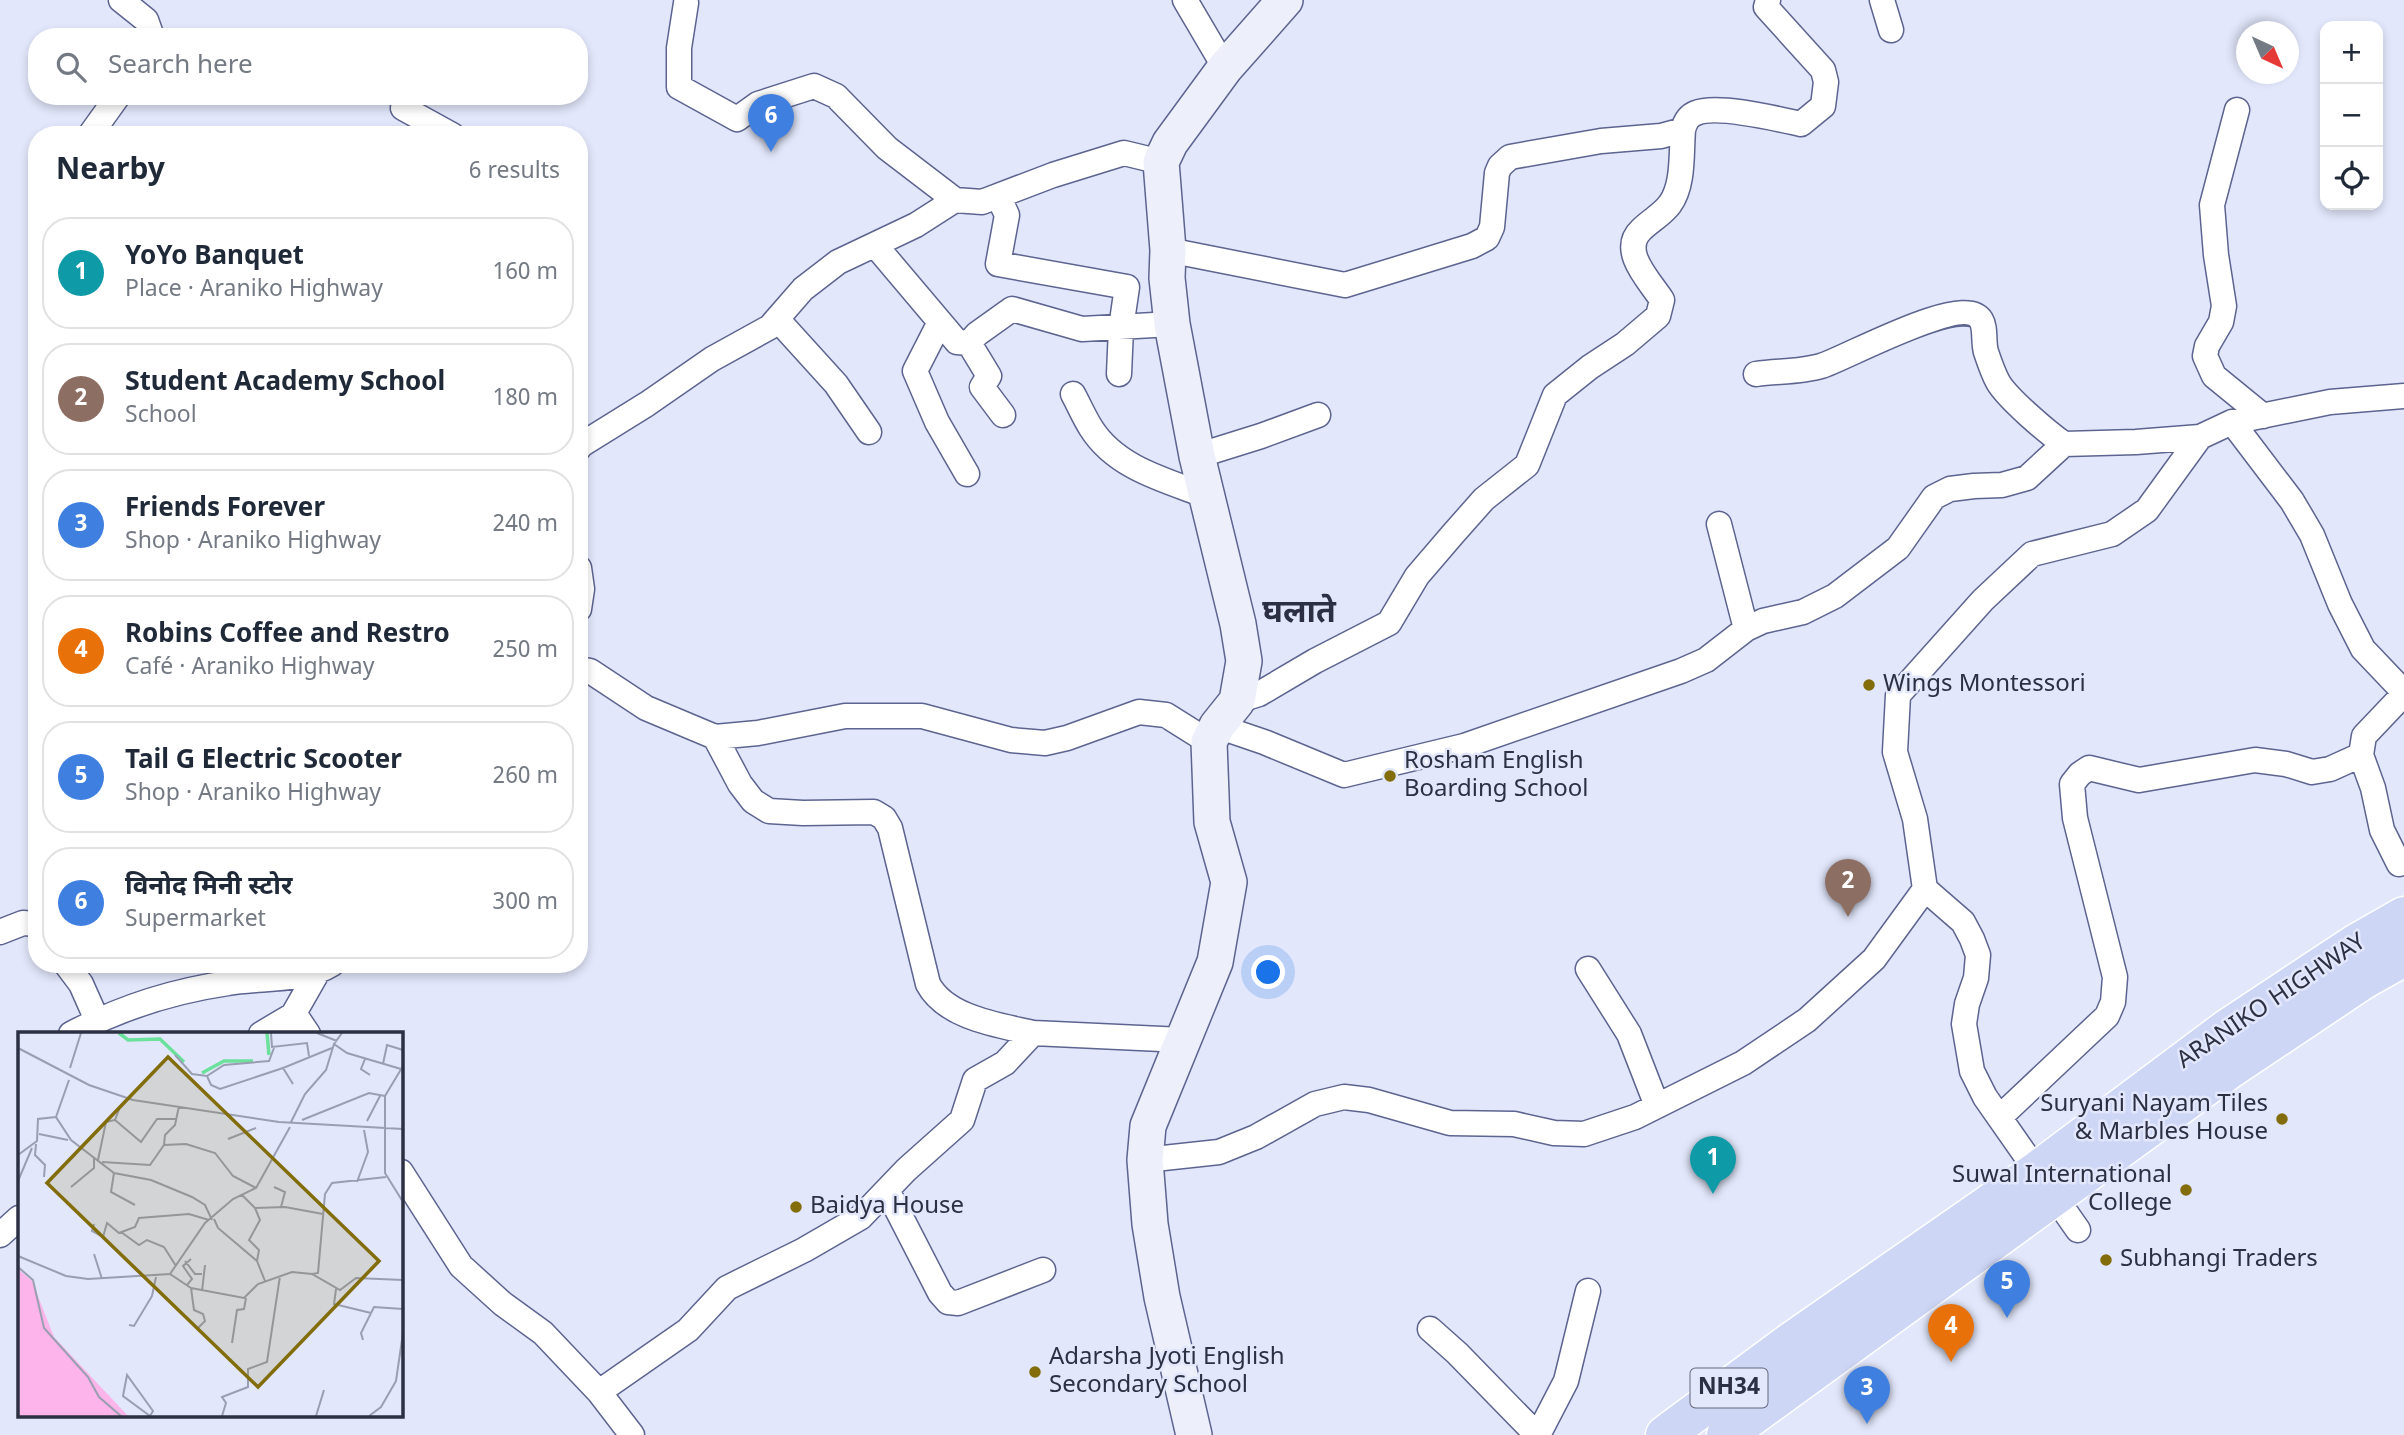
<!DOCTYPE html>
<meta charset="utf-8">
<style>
body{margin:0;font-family:Georgia,"Noto Sans Devanagari",serif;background:#f2f2f3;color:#1f2937}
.controls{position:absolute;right:21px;top:21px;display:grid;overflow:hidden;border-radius:14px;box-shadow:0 4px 10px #0003}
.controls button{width:63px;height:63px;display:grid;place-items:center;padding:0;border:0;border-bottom:2px solid #e0e1e3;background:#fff;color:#1f2937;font:35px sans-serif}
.compass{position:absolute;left:2236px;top:21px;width:63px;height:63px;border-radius:50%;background:#fff;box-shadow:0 4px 10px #0003;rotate:136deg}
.you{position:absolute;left:1269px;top:973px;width:24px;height:24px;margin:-18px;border:5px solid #fff;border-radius:50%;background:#1a73e8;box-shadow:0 0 0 10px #1a73e833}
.badge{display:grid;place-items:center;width:46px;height:46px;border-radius:50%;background:#826d0a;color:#fff;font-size:23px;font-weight:700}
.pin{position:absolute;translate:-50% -58px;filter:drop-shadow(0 2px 4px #0008)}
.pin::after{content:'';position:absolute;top:37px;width:24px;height:21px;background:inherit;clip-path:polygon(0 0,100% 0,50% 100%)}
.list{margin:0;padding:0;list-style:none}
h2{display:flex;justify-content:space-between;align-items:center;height:91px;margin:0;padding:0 28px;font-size:30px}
h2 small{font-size:23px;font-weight:400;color:#747a83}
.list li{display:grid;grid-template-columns:46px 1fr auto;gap:21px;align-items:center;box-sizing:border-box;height:112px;margin:0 14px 14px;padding:0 14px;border:2px solid #e0e1e3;border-radius:28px}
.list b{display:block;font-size:26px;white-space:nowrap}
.list p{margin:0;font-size:23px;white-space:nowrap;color:#747a83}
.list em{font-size:23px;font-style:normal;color:#747a83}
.icon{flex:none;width:38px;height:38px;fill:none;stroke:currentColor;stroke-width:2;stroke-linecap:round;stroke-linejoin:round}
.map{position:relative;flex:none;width:2404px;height:1435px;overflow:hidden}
.search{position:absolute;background:#fff;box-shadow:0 4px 10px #0003;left:28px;top:28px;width:560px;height:77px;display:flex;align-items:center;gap:18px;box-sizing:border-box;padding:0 24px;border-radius:28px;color:#747a83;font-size:26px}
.panel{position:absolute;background:#fff;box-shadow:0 4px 10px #0003;left:28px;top:126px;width:560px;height:847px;border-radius:28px}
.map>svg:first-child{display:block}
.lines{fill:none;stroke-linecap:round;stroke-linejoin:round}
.minor-casing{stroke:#5c648f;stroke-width:27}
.secondary-casing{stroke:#5c648f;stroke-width:38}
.trunk-casing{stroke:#fff;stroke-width:41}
.minor{stroke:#fff;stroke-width:24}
.secondary{stroke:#edeffb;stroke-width:35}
.trunk{stroke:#ced6f6;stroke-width:38}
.poi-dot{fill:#826d0a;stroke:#e2e7fb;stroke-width:2.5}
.labels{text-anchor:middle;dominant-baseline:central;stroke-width:5;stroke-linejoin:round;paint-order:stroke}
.shield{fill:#e2e7fb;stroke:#63677a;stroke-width:2}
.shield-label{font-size:23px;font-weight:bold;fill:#2d3043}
.poi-label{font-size:24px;fill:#2d3043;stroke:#e2e7fb;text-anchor:start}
.street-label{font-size:24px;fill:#2d3043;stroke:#e2e7fb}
.district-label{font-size:32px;font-weight:bold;fill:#2d3043;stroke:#e2e7fb}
.inset-river{fill:none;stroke:#6be19c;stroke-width:3.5}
.inset-road{fill:none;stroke:#9a9eb1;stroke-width:2}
.view{fill:#826d0a;fill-opacity:0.15;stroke:#826d0a;stroke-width:3.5}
.inset-edge{fill:none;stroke:#2d3043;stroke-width:3.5}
</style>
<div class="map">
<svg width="2404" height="1435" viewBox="0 0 2404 1435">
<rect width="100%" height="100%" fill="#e2e7fb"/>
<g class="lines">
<g class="minor-casing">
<path id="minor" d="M121,0L146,20L152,37
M1185,0L1225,68
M1882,0L1891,30
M686,3L679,48V87L737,119L758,104L814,86L836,96L887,148L955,200
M403,108L452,135
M2237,110L2212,205L2216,255L2224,306L2221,322L2207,346L2205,356L2214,376L2263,416
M90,135L118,96
M998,196L1007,215L998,264L1127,287L1121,328L1119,374
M875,245L957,342L969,343L989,376L982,387L1003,415
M1168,250L1345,285L1472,246L1487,238L1492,227L1497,173L1500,166L1510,157L1601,141L1661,136L1683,130
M777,319L836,384L869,432
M940,322L915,371L937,422L967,474
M969,343L977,334L1012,309L1082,329L1172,324
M1756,374C1777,371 1801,372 1821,366C1845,359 1964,292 1981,320C1986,328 1983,342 1986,352C1989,361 1993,373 1998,382C2007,398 2048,433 2064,444
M1073,394C1079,405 1084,417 1091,428C1116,468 1165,480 1207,496
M2232,422L2292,501L2312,535L2340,604L2363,649L2401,689L2403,695L2364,736L2361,755L2373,788L2382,830L2399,864
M579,448L581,445L647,404L712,359L770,327L803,289L838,262L916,225L955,200L982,202L1053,175L1124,153L1161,162
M1197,456L1261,436L1318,415
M1719,524L1746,629
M579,568L582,589L579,609
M579,669L590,671L646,708L715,737L740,784L753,801L769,811L803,813L874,812L884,818L890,828L928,984C946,1018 999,1025 1033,1033
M1237,701L1259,694L1315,661L1389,623L1417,576L1453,534L1484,499L1527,465L1555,395L1590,367L1625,344L1658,316L1662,300C1650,281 1619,251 1641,230C1650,221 1663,214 1670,204C1684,185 1681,153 1683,130C1685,122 1688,116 1696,113C1717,104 1778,119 1801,124L1823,106L1826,82L1823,70L1766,7L1768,0
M1217,726L1264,742L1344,775L1464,746L1681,671L1706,660L1746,629L1763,621L1803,612L1835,596L1898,548L1934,497L1950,489L1974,486L2002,485L2027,478L2064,444L2136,442L2200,437L2232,422L2330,402L2404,396
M715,737L758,733L845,716H922L1011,740L1045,743L1067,738L1139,712L1166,715L1209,742
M1925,889L1963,922L1972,939L1978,955L1976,978L1967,1004L1964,1024L1972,1071L1985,1097L2078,1230
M0,932L23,923L37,924
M66,964L81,984L97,1020
M1588,969L1629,1034L1657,1106
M71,1034C120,1008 173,991 228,983C262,977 303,982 332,964
M261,1034L293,1015
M308,1034L296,1016L293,1015L317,973
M2000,1117L2107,1016L2113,1002L2115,977L2075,818L2072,784L2080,774L2089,768L2139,780L2255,760L2286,764L2312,772L2330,769L2361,755
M1145,1160L1219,1152L1256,1137L1315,1104L1344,1097L1369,1100L1450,1123L1514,1124L1554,1133L1584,1134L1635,1117L1743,1063L1807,1020L1874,959L1925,889L1915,819L1895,752L1898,695L1983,600L2032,554L2112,534L2147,510L2200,437
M401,1172L461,1266L503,1304L543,1333L599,1392L632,1435
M887,1190L940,1293L948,1302L958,1303L1043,1270
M0,1235L19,1218
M1430,1329L1457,1353L1537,1435
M599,1392L688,1330L727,1288L804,1250L861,1217L906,1170L962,1120L975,1080L1005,1063L1033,1033L1183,1040
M1538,1435L1566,1381L1588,1291"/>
</g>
<g class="secondary-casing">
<path id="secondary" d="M1194,1435L1162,1297L1150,1224L1145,1160L1148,1126L1215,962L1229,882L1212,822L1209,742L1217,726L1237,701L1244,661L1238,624L1197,456L1172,324L1167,278L1168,250L1161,162L1170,143L1225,68L1285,0"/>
</g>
<g class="trunk-casing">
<path id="trunk" d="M1665,1435L1792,1341L2038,1170L2228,1028L2355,944L2404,916
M1726,1435L2230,1069L2363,980L2404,957"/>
</g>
<use href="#minor" class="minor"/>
<use href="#secondary" class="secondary"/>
<use href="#trunk" class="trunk"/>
</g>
<g class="poi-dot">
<circle cx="1869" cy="685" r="7"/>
<circle cx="1390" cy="776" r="7"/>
<circle cx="2282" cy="1119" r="7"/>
<circle cx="2186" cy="1190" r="7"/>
<circle cx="796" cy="1207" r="7"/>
<circle cx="2106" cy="1260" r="7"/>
<circle cx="1035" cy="1372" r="7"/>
</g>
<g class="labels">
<rect class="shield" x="1690.5" y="1368.5" width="77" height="39" rx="5"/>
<g class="shield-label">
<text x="1729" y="1388">NH34</text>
</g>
<g class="poi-label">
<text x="1883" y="685">Wings Montessori</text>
<text x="1404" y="762">Rosham English<tspan x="1404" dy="28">Boarding School</tspan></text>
<text x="2268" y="1105" text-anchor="end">Suryani Nayam Tiles<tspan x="2268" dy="28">&amp; Marbles House</tspan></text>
<text x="2172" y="1176" text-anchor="end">Suwal International<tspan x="2172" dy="28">College</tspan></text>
<text x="810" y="1207">Baidya House</text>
<text x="2120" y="1260">Subhangi Traders</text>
<text x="1049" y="1358">Adarsha Jyoti English<tspan x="1049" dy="28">Secondary School</tspan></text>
</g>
<g class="street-label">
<text transform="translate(2272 1002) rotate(-34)">ARANIKO HIGHWAY</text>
</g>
<g class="district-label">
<text x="1299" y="614">घलाते</text>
</g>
</g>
<g transform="translate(18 1032)">
<rect width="385" height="385" fill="#e2e7fb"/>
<path d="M0,237L14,249L36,305L110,384H0Z" fill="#fcb4eb"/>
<path class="inset-river" d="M101,1L110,8L142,7L166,30M249,1L251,23M184,41L206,29H235"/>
<path class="inset-road" d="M253,1L254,15L289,11L291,24M299,1L319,9M324,1L316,12L329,21L383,37M0,16L71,53L115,68L261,90L385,97M157,23L174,42L189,44L206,33L251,29L256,16M347,27L343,37L352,43M365,32L369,13L385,18M385,34L367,64V141L385,170M52,36L63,1M189,44L193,53L202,57L265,36M51,48L38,85L53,108L96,141L133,148L174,165L187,173L194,188M275,52L265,36L314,16M97,88L123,110L139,87H159M284,88L351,61L367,64M349,89L362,64M273,90L287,62L308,38L316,12M21,102L50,108M210,107L238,96M18,112L17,123L27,133L26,145M146,113L147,103L157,93L161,74M0,123L19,109L20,87L38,85M80,128L88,90L97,88L102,75M84,130L132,133L146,113L168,112L197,121L215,144L238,156M96,141L93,160L117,173M0,149L14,116M339,150L350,120L346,98M53,155L76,136V126M256,155L267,160L263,175M224,163L237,176L267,175L305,182M237,176L242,188L231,208L241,218L239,229L247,249M196,187L200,196L239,229M76,192L74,199L85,205L89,191L101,201L117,195L121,186L171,182L191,188M103,200L121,213L129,208L146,215L158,234M76,222L84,247M0,224L48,244L70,247L152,242L187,191L215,167L238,156L272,95M167,229L177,242H184M0,235L15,248L26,296L70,345L81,365L103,384M152,242L173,256L226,266L240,252L274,240L294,242L322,258L338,246L385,248M294,242L300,241L307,162L314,151L368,145M169,253L174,247L165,234L173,227M173,256L176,278L185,282L187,289L180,296M318,257L316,272L353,281M184,259L187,233M111,293L116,294L134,264L138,245M345,308L343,301L356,275L385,277M214,311L219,278L226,277L228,266M132,384L105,364L109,343L135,379L132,384M204,384L208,371L204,365L230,355V337L249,330L262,244M298,384L306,358M351,384L363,375L378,349L385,301"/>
<path class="view" d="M150,25L361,229L240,355L29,151Z"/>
<rect width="385" height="385" class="inset-edge"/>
</g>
</svg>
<div class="controls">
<button>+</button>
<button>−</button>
<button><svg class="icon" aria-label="locate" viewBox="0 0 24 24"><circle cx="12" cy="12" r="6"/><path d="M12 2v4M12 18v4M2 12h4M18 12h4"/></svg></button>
</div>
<svg class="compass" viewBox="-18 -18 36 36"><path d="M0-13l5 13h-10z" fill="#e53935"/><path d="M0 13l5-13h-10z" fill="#747a83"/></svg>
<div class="you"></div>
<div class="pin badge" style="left:1713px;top:1194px;background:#0f9aa8">1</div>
<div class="pin badge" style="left:1848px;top:917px;background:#8d6e63">2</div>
<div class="pin badge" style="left:1867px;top:1424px;background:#3f7fe0">3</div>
<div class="pin badge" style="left:1951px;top:1362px;background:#e8710a">4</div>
<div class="pin badge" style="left:2007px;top:1318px;background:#3f7fe0">5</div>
<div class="pin badge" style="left:771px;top:152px;background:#3f7fe0">6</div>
<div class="search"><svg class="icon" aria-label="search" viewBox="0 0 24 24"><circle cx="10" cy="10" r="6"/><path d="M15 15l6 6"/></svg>Search here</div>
<section class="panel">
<h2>Nearby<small>6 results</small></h2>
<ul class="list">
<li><span class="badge" style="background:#0f9aa8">1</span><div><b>YoYo Banquet</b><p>Place · Araniko Highway</p></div><em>160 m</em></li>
<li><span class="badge" style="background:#8d6e63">2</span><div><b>Student Academy School</b><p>School</p></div><em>180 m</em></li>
<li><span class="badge" style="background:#3f7fe0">3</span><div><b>Friends Forever</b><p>Shop · Araniko Highway</p></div><em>240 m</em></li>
<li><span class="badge" style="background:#e8710a">4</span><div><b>Robins Coffee and Restro</b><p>Café · Araniko Highway</p></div><em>250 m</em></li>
<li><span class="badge" style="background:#3f7fe0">5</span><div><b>Tail G Electric Scooter</b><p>Shop · Araniko Highway</p></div><em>260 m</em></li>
<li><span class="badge" style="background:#3f7fe0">6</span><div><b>विनोद मिनी स्टोर</b><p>Supermarket</p></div><em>300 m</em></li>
</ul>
</section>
</div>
